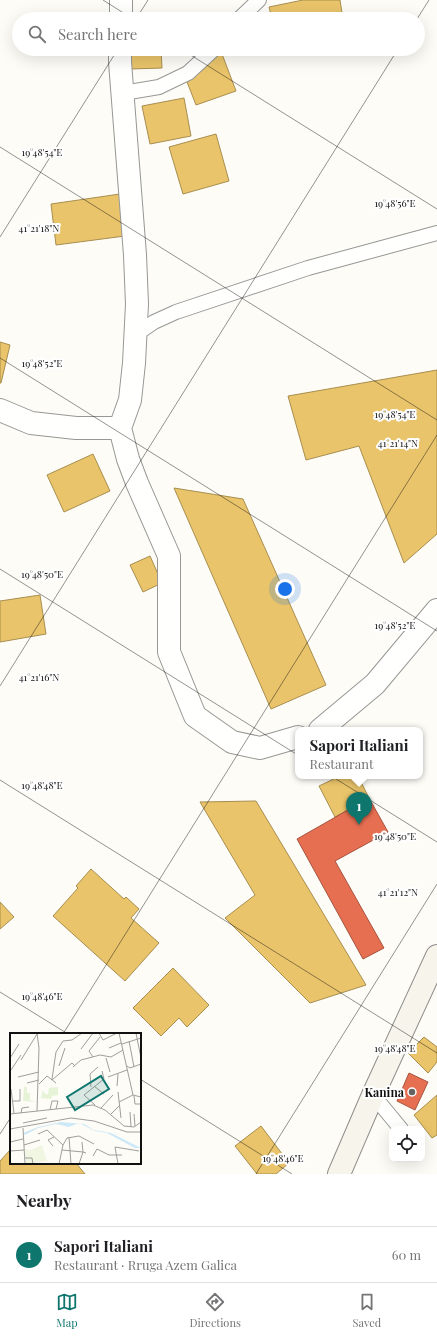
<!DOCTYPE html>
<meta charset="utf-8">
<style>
body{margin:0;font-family:"Playfair Display",serif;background:#f2f2f2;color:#202124}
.controls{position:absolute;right:12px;bottom:12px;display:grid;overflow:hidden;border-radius:8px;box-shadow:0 4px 16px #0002}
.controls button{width:36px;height:36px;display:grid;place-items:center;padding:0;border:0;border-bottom:1px solid #e0e0e0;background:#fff;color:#202124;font:20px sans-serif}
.you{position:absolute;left:285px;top:589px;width:14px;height:14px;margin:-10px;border:3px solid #fff;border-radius:50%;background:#1a73e8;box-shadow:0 0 0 6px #1a73e833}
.badge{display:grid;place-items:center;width:26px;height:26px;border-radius:50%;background:#0f766e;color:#fff;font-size:13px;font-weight:700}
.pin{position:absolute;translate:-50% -33px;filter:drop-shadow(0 1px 2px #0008)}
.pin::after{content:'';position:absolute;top:21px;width:14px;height:12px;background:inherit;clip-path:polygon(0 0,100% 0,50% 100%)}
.popup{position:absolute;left:295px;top:727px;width:128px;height:52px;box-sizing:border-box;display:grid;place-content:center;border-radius:8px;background:#fff;filter:drop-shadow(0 1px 3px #0005);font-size:13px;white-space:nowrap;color:#757577}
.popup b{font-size:15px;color:#202124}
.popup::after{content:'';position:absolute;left:50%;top:100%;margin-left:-8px;border:8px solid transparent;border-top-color:#fff}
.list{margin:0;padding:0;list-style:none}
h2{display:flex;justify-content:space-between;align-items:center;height:52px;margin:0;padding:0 16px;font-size:17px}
h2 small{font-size:13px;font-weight:400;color:#757577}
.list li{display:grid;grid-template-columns:26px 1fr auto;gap:12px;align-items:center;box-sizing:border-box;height:56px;padding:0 16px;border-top:1px solid #e0e0e0}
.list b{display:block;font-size:15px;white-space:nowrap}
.list p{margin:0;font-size:13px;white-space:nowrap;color:#757577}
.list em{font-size:13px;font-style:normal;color:#757577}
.icon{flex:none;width:22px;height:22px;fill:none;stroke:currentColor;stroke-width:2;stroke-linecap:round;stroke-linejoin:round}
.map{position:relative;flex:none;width:437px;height:1174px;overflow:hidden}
.search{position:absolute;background:#fff;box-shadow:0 4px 16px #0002;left:12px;right:12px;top:12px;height:44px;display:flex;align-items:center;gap:10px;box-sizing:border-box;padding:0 14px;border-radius:22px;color:#757577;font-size:15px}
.sheet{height:108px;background:#fff}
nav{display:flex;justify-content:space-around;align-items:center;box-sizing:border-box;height:56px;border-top:1px solid #e0e0e0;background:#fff;font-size:11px;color:#757577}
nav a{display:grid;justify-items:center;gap:2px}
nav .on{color:#0f766e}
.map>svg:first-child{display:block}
.homes{fill:#e9c46a;stroke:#a88e4f}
.shops{fill:#e76f51;stroke:#a7533e}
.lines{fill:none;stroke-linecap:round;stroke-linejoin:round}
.lane-casing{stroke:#979795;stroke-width:16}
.street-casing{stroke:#979795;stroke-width:24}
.secondary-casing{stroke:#8e8d8b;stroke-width:24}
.lane{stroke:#fffffe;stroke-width:14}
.street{stroke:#fffffe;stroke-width:22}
.secondary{stroke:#f6f4eb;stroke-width:22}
.ticks{fill:none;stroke:#111;stroke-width:1;stroke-opacity:0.45}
.poi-dot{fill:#646362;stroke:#fff;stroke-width:1.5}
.labels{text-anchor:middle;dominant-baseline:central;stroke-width:4;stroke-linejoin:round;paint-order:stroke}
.poi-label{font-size:12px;font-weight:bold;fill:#111;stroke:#fff;text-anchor:end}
.inset-road{fill:none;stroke:#9f9e9b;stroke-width:1}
.view{fill:#0f766e;fill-opacity:0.15;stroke:#0f766e;stroke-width:2}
.inset-edge{fill:none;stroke:#111;stroke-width:2}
.ticks-label{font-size:10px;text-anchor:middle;fill:#111;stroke:#fff;stroke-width:4;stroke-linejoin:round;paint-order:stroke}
</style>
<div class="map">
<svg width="437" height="1174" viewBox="0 0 437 1174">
<rect width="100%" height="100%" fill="#fdfcf7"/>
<path class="homes" d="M303,0H340L343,19H272L269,7Z
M130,49H161L162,68L130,69Z
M222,54L236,91L196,105L182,69Z
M184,98L191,136L150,144L142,106Z
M216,134L229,181L183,194L169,147Z
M120,194L125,236L56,245L51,204Z
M0,342L10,345L1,383H0Z
M437,370V534L404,563L359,446L306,460L288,396Z
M93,454L110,491L64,512L47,475Z
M174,488L243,499L326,685L271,709Z
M150,556L162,583L143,592L130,565Z
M40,595L46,634L0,642V601Z
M340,776H358L369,798L335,817L319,786Z
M256,801L366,985L310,1003L225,918L255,895L200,802Z
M91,869L124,899L126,897L139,909L131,918L159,943L125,981L53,916L78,888L76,886Z
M0,902L14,917L0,929Z
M173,968L209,1005L187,1027L179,1018L161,1036L133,1008Z
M424,1037L437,1047V1062L428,1073L408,1053Z
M437,1095V1135L432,1138L414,1115Z
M261,1126L289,1163L276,1174H257L235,1146Z
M11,1149V1163H76L85,1174H0V1161Z"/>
<path class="shops" d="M369,798L388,832L335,861L384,948L363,959L297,839Z
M409,1073L428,1082L415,1110L397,1101Z"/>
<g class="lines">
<g class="lane-casing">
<path id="lane" d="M239,19L259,0
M123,93L159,87L188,73L214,49
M135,335L154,322L176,312L308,268L437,233
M373,1095L401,1129"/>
</g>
<g class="street-casing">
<path id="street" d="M121,19V0
M120,49V62L135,255L137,304L134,363L130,400L120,428L128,459L137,483L169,556V652L195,716L232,742L260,748L298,737
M0,410L31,423L76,428H120
M320,730L375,684L437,610"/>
</g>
<g class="secondary-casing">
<path id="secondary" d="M339,1174L373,1095L437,956"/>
</g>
<use href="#lane" class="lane"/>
<use href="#street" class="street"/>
<use href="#secondary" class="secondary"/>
</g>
<path class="ticks" d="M103,0L133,19M136,19L148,0M417,19L429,0M181,49L437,209M0,147L437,420M0,237L118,49M0,358L437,631M0,569L437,842M0,686L398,49M0,780L437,1053M0,992L68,1034M63,1034L437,435M140,1079L292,1174M0,1134L11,1117M256,1174L437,884"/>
<circle class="poi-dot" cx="412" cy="1092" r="4"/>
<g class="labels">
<g class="poi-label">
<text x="404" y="1092">Kanina</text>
</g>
</g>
<g transform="translate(10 1033)">
<rect width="131" height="131" fill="#fdfcf7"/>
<path d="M14,53L17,55V60H20V67L26,69L13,68ZM48,54V62L42,63L41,66L31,65L33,57L35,61H38L39,55Z" fill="#e7f3d7"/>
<path d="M32,112L37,128L16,131L15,116L21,117Z" fill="#f0f6e1"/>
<path d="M51,89L74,91L84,97L101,100L131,115H125L97,100L85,98L69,90L59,94L46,91L28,95L15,102L13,100L28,94Z" fill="#cde8f7"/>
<path class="inset-road" d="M27,0L29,15L27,78M89,0L93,7L107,0M109,0L123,62L131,64M126,0L131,25M119,8L124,34M112,11L131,5M99,15L111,10M71,16L83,0M83,24L79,18L90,4M0,25L9,11M96,25L100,39M11,27L27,1M49,33L55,15M117,33L120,35L131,31M63,34L71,27L90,22L101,24L113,17M1,37L11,22M8,44L29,39M98,44L117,37M42,46L46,19L53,8L62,7L72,0M42,47L62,30L65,33M17,50L29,47M29,51L37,43L46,50M84,53L94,61M107,53L108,41M81,54L80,41L88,34M1,56L4,80M108,59L111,85M124,63L125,71H131M2,68H10V56M109,69L123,62M85,72L74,62L94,46L92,38M91,75L103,62M40,77L42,68H48L46,76M120,79L121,94M11,80L12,75L19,74M0,81L83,72L95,77L114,93L124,94L131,89M124,81L125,93M100,82L109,73M13,90L37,85M13,95L15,131M0,96L61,85L84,88L117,99H131M28,101L37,97L53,112M59,104L61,131M0,109L13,106M72,109L73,119L76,120M14,112L30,107M43,113L38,107L44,104M52,117L73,119L69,131M0,118L14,117M83,123L87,116L99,122H112M15,125H22L23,131M49,131L53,112L57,105L69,103L84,111M108,131L105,114L129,118"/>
<path class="view" d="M91,43L99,56L65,77L57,64Z"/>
<rect width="131" height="131" class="inset-edge"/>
</g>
<g class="ticks-label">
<text x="42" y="156">19°48'54"E</text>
<text x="395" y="207">19°48'56"E</text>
<text x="39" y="232">41°21'18"N</text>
<text x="42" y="367">19°48'52"E</text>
<text x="395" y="418">19°48'54"E</text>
<text x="398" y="447">41°21'14"N</text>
<text x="42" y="578">19°48'50"E</text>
<text x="395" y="629">19°48'52"E</text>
<text x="39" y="681">41°21'16"N</text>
<text x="42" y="789">19°48'48"E</text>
<text x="395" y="840">19°48'50"E</text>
<text x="398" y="896">41°21'12"N</text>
<text x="42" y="1000">19°48'46"E</text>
<text x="395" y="1052">19°48'48"E</text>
<text x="283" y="1162">19°48'46"E</text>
</g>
</svg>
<div class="controls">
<button><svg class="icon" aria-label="locate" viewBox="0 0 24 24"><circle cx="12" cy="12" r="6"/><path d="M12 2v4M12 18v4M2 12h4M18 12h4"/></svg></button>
</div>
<div class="you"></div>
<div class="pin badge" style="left:359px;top:825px">1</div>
<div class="popup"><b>Sapori Italiani</b>Restaurant</div>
<div class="search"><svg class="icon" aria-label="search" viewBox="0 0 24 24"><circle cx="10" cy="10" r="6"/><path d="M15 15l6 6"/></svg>Search here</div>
</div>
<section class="sheet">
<h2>Nearby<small></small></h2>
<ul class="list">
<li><span class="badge">1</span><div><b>Sapori Italiani</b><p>Restaurant · Rruga Azem Galica</p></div><em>60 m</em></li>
</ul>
</section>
<nav>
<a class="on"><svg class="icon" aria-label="map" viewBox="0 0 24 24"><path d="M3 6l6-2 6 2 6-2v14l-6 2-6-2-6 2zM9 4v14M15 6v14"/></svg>Map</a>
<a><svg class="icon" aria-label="directions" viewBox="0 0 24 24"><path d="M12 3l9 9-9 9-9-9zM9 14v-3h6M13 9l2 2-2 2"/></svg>Directions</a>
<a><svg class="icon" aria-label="saved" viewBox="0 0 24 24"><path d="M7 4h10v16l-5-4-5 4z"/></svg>Saved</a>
</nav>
